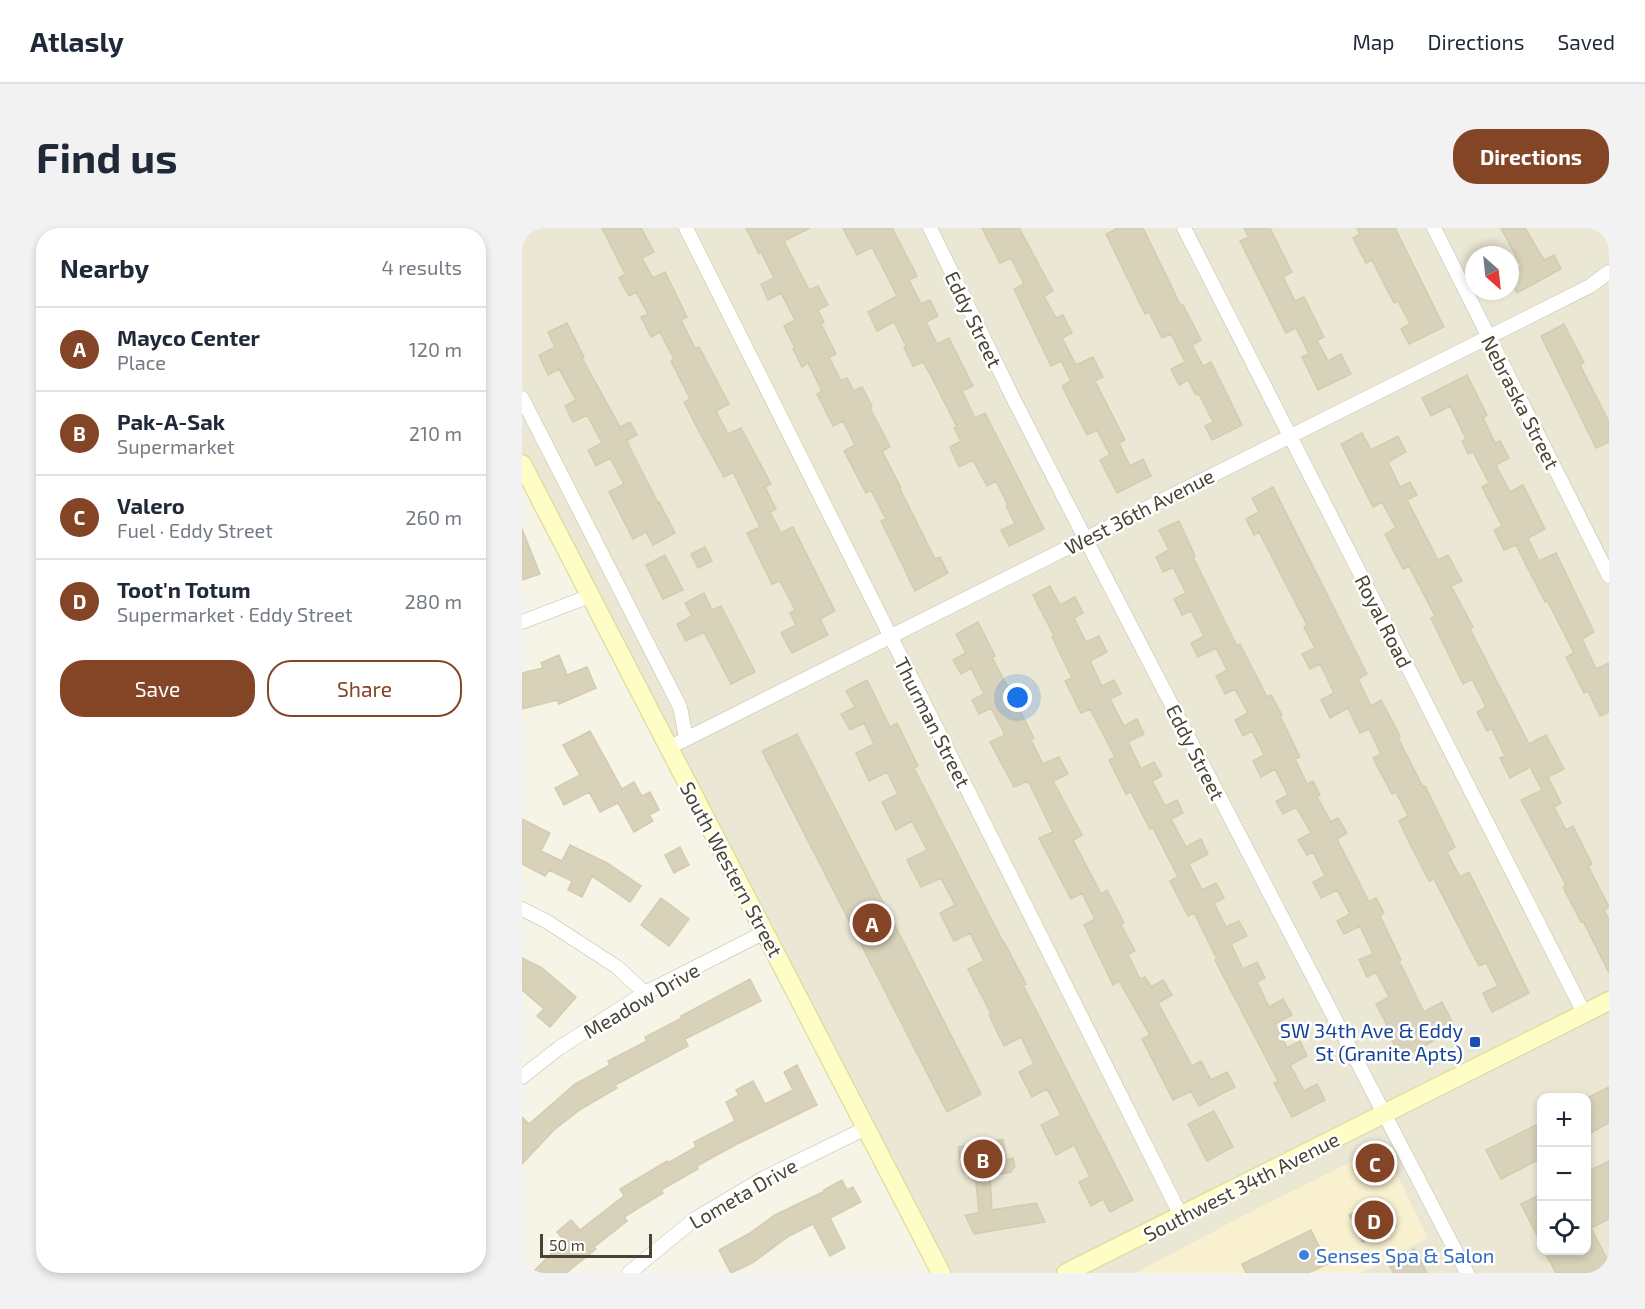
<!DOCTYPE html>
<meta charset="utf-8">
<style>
body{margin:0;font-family:"Exo 2",sans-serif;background:#f2f2f3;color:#1f2937}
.controls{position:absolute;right:18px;bottom:18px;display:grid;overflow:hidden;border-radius:12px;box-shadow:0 3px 9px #0003}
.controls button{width:54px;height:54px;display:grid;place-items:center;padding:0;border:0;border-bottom:2px solid #e0e1e3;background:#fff;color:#1f2937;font:30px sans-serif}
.compass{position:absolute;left:943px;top:18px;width:54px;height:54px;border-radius:50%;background:#fff;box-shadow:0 3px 9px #0003;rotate:153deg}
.scale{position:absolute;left:18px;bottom:15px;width:112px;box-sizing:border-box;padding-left:6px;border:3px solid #494535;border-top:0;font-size:16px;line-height:21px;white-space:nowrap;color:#494535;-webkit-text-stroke:4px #fff;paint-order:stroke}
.you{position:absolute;left:496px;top:470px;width:21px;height:21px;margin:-15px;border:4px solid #fff;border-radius:50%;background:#1a73e8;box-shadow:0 0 0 9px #1a73e833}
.badge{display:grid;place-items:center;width:39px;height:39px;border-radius:50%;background:#844527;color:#fff;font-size:20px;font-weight:700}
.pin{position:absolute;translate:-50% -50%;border:3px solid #fff;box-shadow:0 2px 6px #0006}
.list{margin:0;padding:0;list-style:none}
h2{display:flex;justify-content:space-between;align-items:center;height:78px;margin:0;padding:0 24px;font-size:26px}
h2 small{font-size:20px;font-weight:400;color:#747a83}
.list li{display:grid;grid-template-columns:39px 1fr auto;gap:18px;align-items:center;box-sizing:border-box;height:84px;padding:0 24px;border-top:2px solid #e0e1e3}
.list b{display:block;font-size:22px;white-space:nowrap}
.list p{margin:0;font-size:20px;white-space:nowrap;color:#747a83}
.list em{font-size:20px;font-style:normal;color:#747a83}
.actions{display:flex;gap:12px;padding:18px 24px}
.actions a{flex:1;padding:14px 0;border:2px solid #844527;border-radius:24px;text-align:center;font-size:21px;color:#844527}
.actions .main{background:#844527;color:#fff}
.icon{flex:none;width:33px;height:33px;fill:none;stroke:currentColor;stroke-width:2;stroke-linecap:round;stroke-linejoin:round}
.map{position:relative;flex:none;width:1087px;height:1045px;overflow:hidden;border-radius:24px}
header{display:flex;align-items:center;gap:36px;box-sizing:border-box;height:84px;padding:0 30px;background:#fff;border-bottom:2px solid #e0e1e3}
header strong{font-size:28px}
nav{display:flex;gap:33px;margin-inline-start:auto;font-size:21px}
.intro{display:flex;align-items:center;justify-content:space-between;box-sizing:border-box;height:144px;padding:0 36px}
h1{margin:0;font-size:42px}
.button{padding:15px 27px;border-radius:24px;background:#844527;color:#fff;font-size:21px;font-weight:700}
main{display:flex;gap:36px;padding:0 36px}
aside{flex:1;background:#fff;border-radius:24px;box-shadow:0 3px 9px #0003}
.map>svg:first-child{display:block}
.residential{fill:#eae7d4;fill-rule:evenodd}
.commercial{fill:#f9f0cf}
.building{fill:#d8d2ba;stroke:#d3ccad;stroke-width:1.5}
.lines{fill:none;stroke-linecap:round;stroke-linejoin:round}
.street-casing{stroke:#c2bea8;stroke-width:15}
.secondary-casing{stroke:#d9d591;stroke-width:20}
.street{stroke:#fff;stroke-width:14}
.secondary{stroke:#fffdc6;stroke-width:18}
.transit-dot{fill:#1a4fb4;stroke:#fff;stroke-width:2}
.shop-dot{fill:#3f7fe0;stroke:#fff;stroke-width:2}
.labels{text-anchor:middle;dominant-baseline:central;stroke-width:5;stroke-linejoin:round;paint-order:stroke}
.street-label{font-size:20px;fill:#494535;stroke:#fff}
.transit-label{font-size:20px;fill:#164399;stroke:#fff;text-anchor:end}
.shop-label{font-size:20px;fill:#366cbe;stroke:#fff;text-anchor:start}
</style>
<header>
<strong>Atlasly</strong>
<nav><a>Map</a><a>Directions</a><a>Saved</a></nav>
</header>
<div class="intro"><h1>Find us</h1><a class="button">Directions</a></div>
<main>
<aside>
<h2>Nearby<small>4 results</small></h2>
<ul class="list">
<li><span class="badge">A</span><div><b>Mayco Center</b><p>Place</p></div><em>120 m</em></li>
<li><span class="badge">B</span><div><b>Pak-A-Sak</b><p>Supermarket</p></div><em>210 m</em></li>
<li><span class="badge">C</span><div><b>Valero</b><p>Fuel · Eddy Street</p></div><em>260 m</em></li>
<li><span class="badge">D</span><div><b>Toot'n Totum</b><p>Supermarket · Eddy Street</p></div><em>280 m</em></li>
</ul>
<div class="actions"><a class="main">Save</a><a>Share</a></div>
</aside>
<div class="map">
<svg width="1087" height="1045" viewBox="0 0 1087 1045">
<rect width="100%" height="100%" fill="#f5f4e6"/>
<path class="residential" d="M0,0H1087V1045H413L0,242ZM952,27H988V63H952ZM1020,870H1064V1022H1020Z"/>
<path class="commercial" d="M861,918L906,1010L838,1045H613L736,980Z"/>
<path class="building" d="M80,0H119L132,24L120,30L131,50L143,44L165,89L159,92L173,120L177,119L207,176L194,183L206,206L219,200L249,256L243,259L254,281L248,284L259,305L271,299L313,383L298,391L306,407L270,425L259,405L274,397L268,385L273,382L258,353L250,356L225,305L238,299L211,244L202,249L180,209L162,174L168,171L149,133L152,131L138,104L129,109L119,89L126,86L114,64L107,68L97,50L103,46Z
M224,0H288L262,13L287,62L296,58L306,77L296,82L302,94L299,96L314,126L307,129L319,153L325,150L332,163L340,159L350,178L348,180L368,219L360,223L379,260L378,261L413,331L418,329L426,345L393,363L359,293L364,291L349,262L344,265L322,223L333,217L321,193L311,198L295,166L300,163L286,135L280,139L271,121L273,120L262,98L273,92L259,65L246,72L239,56L252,50L239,24L237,26Z
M321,0H370L395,48L387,52L399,76L408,72L416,88L404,94L415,116L427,110L451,158L440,163L453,190L463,185L522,301L487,318L479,302L493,296L484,278L486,277L474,253L465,258L451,232L437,239L428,219L439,213L432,200L435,199L408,146L401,134L391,138L382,119L384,118L372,94L355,103L346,84L375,68L350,19L335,27Z
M460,0H497L531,63L522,68L534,90L541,87L550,105L540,110L554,137L571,129L581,149L573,153L603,212L597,215L608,238L621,231L629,248L595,265L578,232L588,227L575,202L565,207L540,158L549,153L539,133L529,138L492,61L502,56L489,30L478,35Z
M596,0H621L659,78L661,77L679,112L670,117L681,138L689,134L720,197L690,212L683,198L691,194L677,166L674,167L666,152L657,157L649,141L663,134L649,106L640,110L627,84L623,86L584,6Z
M722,0H748L770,44L761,49L773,73L782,69L802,109L795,112L806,133L819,126L829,146L796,162L780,129L787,126L774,100L764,105L718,13L727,9Z
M835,0H873L922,99L887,116L879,101L888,96L876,73L872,75L850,32L844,35L831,10L838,6Z
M979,0H1003L1022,32L1032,27L1039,41L995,65L988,52V44L999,38Z
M45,95L62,129L60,130L98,199L108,194L115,207L105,212L108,220L136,275L137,274L153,305L131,317L124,304L111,311L87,264L102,256L88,230L74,238L66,222L80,215L65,187L51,194L43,178L54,172L37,141L26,147L17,127L33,119L26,104Z
M1042,96L1062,135L1058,137L1087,194V214L1074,220L1019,108Z
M945,147L965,187L961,190L973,215L978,213L987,230L974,237L988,264L1001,257L1023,301L1006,310L1017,333L1034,325L1072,404L1060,411L1074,441L1087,435V484L1078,488L1066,463L1062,465L1044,429L1052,425L1025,372L1023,374L994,317L982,322L972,302L980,298L960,259L967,255L951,224L946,226L940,213L944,211L928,178L909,188L900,170Z
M840,205L849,222L876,208L884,224L866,234L878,259L888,254L895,267L885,272L916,332L926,327L940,353L929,358L951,399L948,401L1007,516L1024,507L1042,541L1026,549L1039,575L1032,579L1044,602L1051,598L1070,636L1066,638L1087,679L1082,682L1087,692V745L1061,693L1059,694L1041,659L1044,657L999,572L1020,562L1008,539L988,550L978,530L983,528L970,501L965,503L955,484L964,479L950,451L941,456L909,390L913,388L887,338L881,341L863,306L874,300L860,274L851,279L819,216Z
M751,259L845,446L836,451L849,478L859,472L878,508L876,510L901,559L903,558L933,619L925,624L938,649L947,644L1007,765L970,784L961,765L976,758L964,735L957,738L912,651L907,653L889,618L877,593L886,588L874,564L870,566L851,530L859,526L847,501L838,505L826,480L808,490L799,472L812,465L798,436L788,441L780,426L793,420L782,399L785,397L737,304L732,307L724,291L737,284L730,270Z
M657,293L673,328L671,329L715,418L718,416L745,469L749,467L760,487L758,488L778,529L773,531L785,556L791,553L798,567L795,569L809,594L816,590L825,605L815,611L847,674L854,670L862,685L858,688L879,732L877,733L902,784L920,774L934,801L879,830L863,799L865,797L854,776L867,769L854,744L845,749L837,732L851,726L838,698L822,706L815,693L828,686L815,662L799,670L791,654L803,648L791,624L785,627L776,612L789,605L774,579L761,586L754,573L766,567L753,541L739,549L731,533L742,527L730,503L721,508L713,492L726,485L713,461L703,466L694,448L705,442L694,420L676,429L669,415L682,408L669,383L660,387L652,371L664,365L651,339L641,344L634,329L647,322L637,302Z
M0,301L18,346L0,352Z
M183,319L190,333L176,340L169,326Z
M143,327L161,362L141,371L124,337Z
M528,358L538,377L553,369L561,385L552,390L564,414L577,408L585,424L568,433L580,458L592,452L599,466L588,471L602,498L615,491L622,506L606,514L619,541L632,534L640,548L630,553L643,578L655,572L661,585L649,591L664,619L679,611L686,626L667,636L680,662L694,655L702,670L692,675L704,699L717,693L725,708L709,716L721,741L735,734L743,750L735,754L747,779L761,771L770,787L753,796L765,820L778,813L785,828L768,837L782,863L795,856L803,872L770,889L752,855L756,853L693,732L695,731L672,685L666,688L648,653L656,649L631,600L628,601L609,564L604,566L587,532L593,529L568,481L559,485L543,453L550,450L530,409L532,408L511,367Z
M182,365L190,382L199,378L233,444L209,456L182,404L164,413L155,396L170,388L163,375Z
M456,394L473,428L470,429L512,510L509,512L521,536L537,529L546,546L531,553L560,607L551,612L579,666L585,662L602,695L599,697L613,723L606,726L618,751L623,749L629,759L641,752L650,767L636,775L670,838L679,833L689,852L705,844L713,859L677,878L669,863L651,872L620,811L628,807L597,753L591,757L562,697L573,691L560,665L549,671L517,610L531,604L506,553L492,559L468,514L483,507L469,480L457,486L450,472L462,466L449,440L439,446L431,432L444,425L434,406Z
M37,427L45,447L65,439L74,460L37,476L35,472L0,481V445L21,440L19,435Z
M345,452L368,499L375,495L396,538L392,540L481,714H482L504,756L501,757L611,972L588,984L581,971L569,978L557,954L568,949L552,917L534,927L519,897L539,887L525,861L510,869L497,844L512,836L499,809L482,818L467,787L469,786L446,741L462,733L448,705L432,713L418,685L433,677L419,650L399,659L385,632L405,622L390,593L374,602L360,574L376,566L365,544L347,553L334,525L352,516L342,495L328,502L319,486L333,479L324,463Z
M68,503L100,561L112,554L120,568L128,564L137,582L127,587L131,593L112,604L96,575L78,584L67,564L42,577L33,560L58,547L41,517Z
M275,506L459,866L425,884L240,523Z
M0,591L28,605L19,623L40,633L48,617L85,635L119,658L108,674L70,648L60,669L46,662L50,653L27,642L23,648L0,636Z
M158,619L167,637L152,645L143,627Z
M139,670L167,691L147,718L119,697Z
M0,730L20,740L54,769L28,799L15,788L22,781L0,762Z
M228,751L239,773L163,811L166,818L93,857L95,860L59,881L32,902L0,936V889L7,896L53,856L88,837L86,833L125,813L123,809L160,790L159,788Z
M275,837L295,877L213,917L175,938L176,941L139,962L141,965L102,989L105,993L72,1019L74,1021L44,1045H10L32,1023L30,1021L41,1011L35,1004L49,992L58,1002L102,968L98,961L145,933L146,935L174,919L172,914L213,893L204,874L217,867L214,862L231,853L243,876L271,862L262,844Z
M1087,859V895L1065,907V870Z
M692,883L711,919L685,933L666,896Z
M1020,894V930L979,951L964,922Z
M481,911L484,932L491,930L493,938L489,944L468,948L470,982L514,975L523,994L452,1006L443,987L457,985L454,954L440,942L436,919Z
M846,925L863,928L860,945L844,942Z
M1087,933V991L1069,1000L1087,1035V1045H1034L1022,1023H1065V944Z
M320,952L325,962L331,959L339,974L308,990L323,1020L308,1028L291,996L267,1008L230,1035L209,1045L197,1022L228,1005L253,987L303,963L302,962Z
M1020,966V1017L999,976Z
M860,971L874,998L841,1014L827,987Z
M789,1002L806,1036L786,1045H724L720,1036Z
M892,1021L905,1045H872L866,1035Z"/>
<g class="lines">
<g class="street-casing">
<path id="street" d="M164,0L659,988
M408,0L490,168L563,310L945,1045
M662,0L1062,785
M912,0L1087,348
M0,170L158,479L164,510
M0,394L68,368
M146,520L1068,58L1087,44
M0,681L24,693L95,739L123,765
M0,849L37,820L123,765L243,704
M107,1045L173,991L242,950L344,900"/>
</g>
<g class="secondary-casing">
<path id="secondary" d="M0,236L419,1045
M544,1045L1087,773"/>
</g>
<use href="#street" class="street"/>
<use href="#secondary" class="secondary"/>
</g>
<rect class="transit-dot" x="947" y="808" width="12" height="12" rx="3"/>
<circle class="shop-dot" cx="782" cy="1027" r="6"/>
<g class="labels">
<g class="street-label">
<text transform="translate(452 91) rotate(64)">Eddy Street</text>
<text transform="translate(999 174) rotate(63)">Nebraska Street</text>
<text transform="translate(617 283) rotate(-27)">West 36th Avenue</text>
<text transform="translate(862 393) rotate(63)">Royal Road</text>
<text transform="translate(411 494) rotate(63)">Thurman Street</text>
<text transform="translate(674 524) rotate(63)">Eddy Street</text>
<text transform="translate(210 641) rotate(62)">South Western Street</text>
<text transform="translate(119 772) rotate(-30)">Meadow Drive</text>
<text transform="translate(719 958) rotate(-27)">Southwest 34th Avenue</text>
<text transform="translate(221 965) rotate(-30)">Lometa Drive</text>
</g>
<g class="transit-label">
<text x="941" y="802">SW 34th Ave &amp; Eddy<tspan x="941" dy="23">St (Granite Apts)</tspan></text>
</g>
<g class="shop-label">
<text x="794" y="1027">Senses Spa &amp; Salon</text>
</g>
</g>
</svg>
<div class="controls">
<button>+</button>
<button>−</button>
<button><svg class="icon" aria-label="locate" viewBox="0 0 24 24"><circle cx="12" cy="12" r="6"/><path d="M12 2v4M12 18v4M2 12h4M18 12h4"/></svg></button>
</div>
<svg class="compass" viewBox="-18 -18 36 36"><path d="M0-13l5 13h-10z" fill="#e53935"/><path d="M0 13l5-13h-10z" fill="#747a83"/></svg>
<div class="scale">50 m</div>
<div class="you"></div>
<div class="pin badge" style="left:350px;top:695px">A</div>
<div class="pin badge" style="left:461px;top:931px">B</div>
<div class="pin badge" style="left:853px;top:935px">C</div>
<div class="pin badge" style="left:852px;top:992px">D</div>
</div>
</main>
